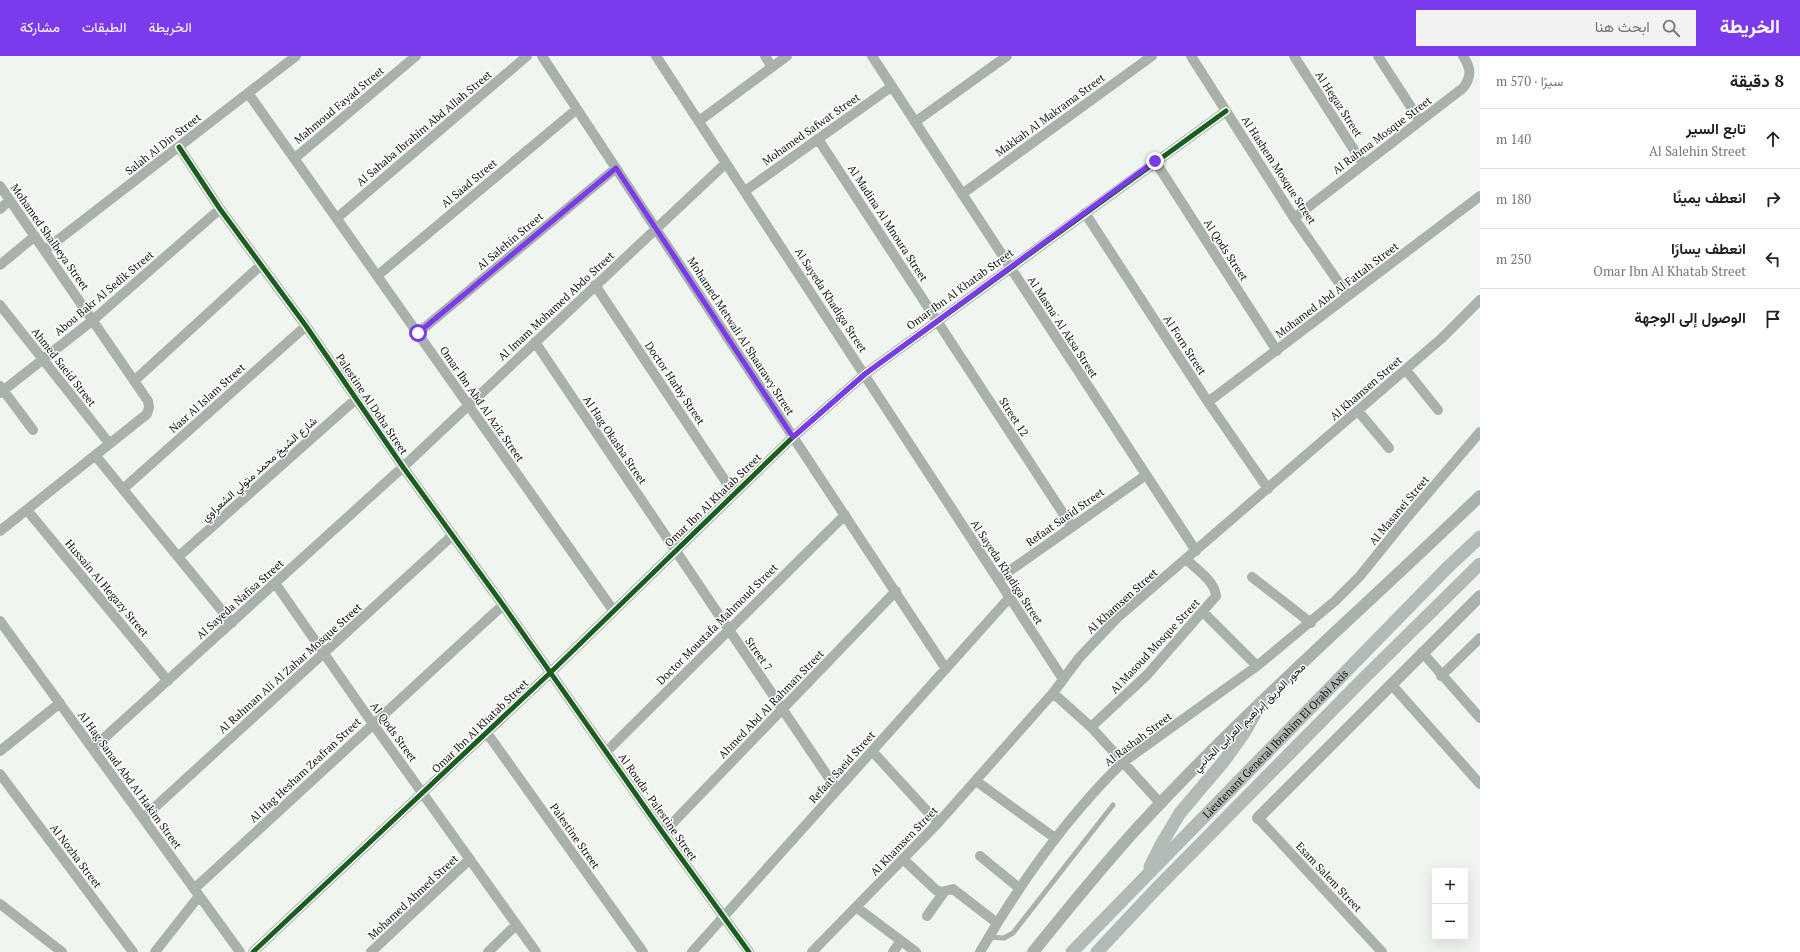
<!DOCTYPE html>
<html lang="ar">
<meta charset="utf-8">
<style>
body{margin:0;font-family:"PT Serif",Vazirmatn,serif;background:#f2f2f2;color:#202124;direction:rtl}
.controls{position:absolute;right:12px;bottom:12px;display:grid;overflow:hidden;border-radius:0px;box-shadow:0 4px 16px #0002}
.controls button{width:36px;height:36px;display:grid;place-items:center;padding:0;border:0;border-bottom:1px solid #e0e0e0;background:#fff;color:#202124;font:20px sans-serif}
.stop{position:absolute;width:12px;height:12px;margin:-9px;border:3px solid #7c3aed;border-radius:50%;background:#fff}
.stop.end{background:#7c3aed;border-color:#fff;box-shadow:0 1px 4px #0008}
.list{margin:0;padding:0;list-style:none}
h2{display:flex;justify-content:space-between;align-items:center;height:52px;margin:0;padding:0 16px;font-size:17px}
h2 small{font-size:13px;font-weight:400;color:#757577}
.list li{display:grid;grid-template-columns:26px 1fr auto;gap:12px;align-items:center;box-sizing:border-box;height:60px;padding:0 16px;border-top:1px solid #e0e0e0}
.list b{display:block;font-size:15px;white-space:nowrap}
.list p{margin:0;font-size:13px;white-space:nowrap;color:#757577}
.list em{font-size:13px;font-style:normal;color:#757577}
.icon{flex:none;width:22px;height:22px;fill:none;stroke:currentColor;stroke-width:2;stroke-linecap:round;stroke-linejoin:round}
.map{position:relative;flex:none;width:1480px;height:896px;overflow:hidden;direction:ltr}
header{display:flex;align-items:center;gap:24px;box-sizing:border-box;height:56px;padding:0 20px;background:#7c3aed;color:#fff}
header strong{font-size:19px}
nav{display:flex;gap:22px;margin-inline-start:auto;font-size:14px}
.search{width:280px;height:36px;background:#f2f2f2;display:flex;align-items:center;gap:10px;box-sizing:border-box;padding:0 14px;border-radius:0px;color:#757577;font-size:15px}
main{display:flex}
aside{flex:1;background:#fff}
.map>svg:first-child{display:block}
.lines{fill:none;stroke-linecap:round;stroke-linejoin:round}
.service{stroke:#a8b2ab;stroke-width:5}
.minor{stroke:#a8b2ab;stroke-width:10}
.tertiary{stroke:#a8b2ab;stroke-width:12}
.secondary{stroke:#b1bab4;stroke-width:13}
.cycleway-casing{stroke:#fff;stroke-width:8}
.cycleway{stroke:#1b5e20;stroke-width:5}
.route{stroke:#7c3aed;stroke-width:5}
.labels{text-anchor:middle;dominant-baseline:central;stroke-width:3;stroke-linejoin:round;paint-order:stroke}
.street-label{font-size:11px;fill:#0f120e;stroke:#fff}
</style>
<header>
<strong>الخريطة</strong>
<div class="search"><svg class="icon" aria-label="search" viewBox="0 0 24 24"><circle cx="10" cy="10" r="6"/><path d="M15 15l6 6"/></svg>ابحث هنا</div>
<nav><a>الخريطة</a><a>الطبقات</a><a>مشاركة</a></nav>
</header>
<main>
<aside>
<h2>8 دقيقة<small>سيرًا · 570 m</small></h2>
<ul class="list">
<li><svg class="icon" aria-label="ahead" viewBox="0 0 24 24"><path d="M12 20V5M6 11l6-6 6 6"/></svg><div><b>تابع السير</b><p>Al Salehin Street</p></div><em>140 m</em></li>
<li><svg class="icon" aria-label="right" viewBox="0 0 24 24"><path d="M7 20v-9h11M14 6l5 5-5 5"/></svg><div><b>انعطف يمينًا</b></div><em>180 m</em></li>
<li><svg class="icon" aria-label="left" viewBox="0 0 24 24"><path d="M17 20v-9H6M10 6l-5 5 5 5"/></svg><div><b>انعطف يسارًا</b><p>Omar Ibn Al Khatab Street</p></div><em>250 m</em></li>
<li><svg class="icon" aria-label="arrive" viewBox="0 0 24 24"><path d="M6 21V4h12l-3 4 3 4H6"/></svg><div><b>الوصول إلى الوجهة</b></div></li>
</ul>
</aside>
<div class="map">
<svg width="1480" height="896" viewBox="0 0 1480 896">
<rect width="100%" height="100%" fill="#f1f5ef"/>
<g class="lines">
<path class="service" d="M989,881L1004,882L1013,877L1113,749"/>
<path class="minor" d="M542,0L946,613
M656,0L1063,623
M765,0L772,11
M872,0L1196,495
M1191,0L1294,162L1348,240
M1294,0L1363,108
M1378,0L1420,65
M248,37L613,554
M699,65L787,0
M915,66L1007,0
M818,83L1072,471
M179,91L220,153L306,270L403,411L503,549L663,777L749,896
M295,102L416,0
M1155,105L1277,295
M0,130L148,345L149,351L147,358L0,475
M745,135L891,31
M962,138L1152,0
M0,153L10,144
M1085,157L1208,346L1268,433
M337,162L527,0
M1294,162L1463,32C1472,20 1471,12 1463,0
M45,194L296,0
M0,209L35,180
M377,220L577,53
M595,229L734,438
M0,249L109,387
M418,277L616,112
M535,286L837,734
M1406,314L1438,354
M134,325L261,209
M0,330L33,374
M0,337L93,264L220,153
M1208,346L1480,140
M1358,355L1389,392
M95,399L232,567
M123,433L306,270
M27,454L168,625
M178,501L356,343
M1252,521L1311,567
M998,523L1146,419
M275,527L373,668L536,896
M1203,556L1257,610
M0,565L240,896
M1422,596L1480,662
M1441,620L1480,582
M1391,628L1480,728
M1053,637L1091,671L1161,748
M1091,671L1147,619L1216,540C1215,525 1196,513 1186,503
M487,677L643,896
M93,692L403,411L726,107
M0,695L60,647
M607,695L845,459
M872,695L938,767
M0,718L133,896
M976,725L1055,782
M143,762L453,479
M1258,762L1382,896
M663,777L896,535
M980,800L1019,832
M903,803L936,834L941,836L953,833L997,867
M194,833L503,549
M0,848L62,896
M856,851L916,896
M927,860L944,836
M155,896L199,840
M253,896L551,616L793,381L865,318L1226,55
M371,896L470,803
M488,896L516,869
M692,896L1010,541
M812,896L938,767L1053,637L1079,602L1117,562L1442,282L1480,244
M893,896L901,885
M980,896C1020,827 1065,763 1122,707L1257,610L1335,545L1360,520L1405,464L1480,376"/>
<path class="tertiary" d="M1258,762L1480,540
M1033,896C1068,853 1103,809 1141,768C1247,653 1367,549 1480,440"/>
<g class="secondary">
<path d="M1150,811L1162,787L1180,757L1224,705L1244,677L1261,647"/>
<path id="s1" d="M1072,896L1448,511L1480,481"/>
<path d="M1097,896L1156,833L1363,623L1480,508"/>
</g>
<g class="cycleway-casing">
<path id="cycleway" d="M179,91L220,153L306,270L403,411L503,549L663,777L749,896
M253,896L551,616L793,381L865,318L1226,55"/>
</g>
<use href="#cycleway" class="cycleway"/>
</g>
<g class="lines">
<path class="route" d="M418,277L616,112L793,381L865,318L1155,105"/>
</g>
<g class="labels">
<g class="street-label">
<text transform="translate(1339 48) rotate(57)">Al Hegaz Street</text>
<text transform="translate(339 49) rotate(-40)">Mahmoud Fayad Street</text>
<text transform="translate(1050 59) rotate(-36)">Makkah Al Makrama Street</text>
<text transform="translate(424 72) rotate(-40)">Al Sahaba Ibrahim Abd Allah Street</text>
<text transform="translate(811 73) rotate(-35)">Mohamed Safwat Street</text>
<text transform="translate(1382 79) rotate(-37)">Al Rahma Mosque Street</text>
<text transform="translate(163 88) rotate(-38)">Salah Al Din Street</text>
<text transform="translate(1279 114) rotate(57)">Al Hashem Mosque Street</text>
<text transform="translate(469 127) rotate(-40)">Al Saad Street</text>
<text transform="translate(888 167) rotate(57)">Al Madina Al Mnoura Street</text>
<text transform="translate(50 181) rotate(55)">Mohamed Shalbeya Street</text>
<text transform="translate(510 185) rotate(-40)">Al Salehin Street</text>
<text transform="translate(1226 194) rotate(57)">Al Qods Street</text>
<text transform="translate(960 233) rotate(-36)">Omar Ibn Al Khatab Street</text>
<text transform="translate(1337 234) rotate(-37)">Mohamed Abd Al Fattah Street</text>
<text transform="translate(104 237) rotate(-40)">Abou Bakr Al Sedik Street</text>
<text transform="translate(831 244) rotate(57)">Al Sayeda Khadiga Street</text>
<text transform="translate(556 250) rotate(-43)">Al Imam Mohamed Abdo Street</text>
<text transform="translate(1063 271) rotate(57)">Al Masna' Al Aksa Street</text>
<text transform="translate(741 280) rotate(57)">Mohamed Metwali Al Shaarawy Street</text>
<text transform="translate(1185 289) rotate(57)">Al Forn Street</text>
<text transform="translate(64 311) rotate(52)">Ahmed Saeid Street</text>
<text transform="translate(675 327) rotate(56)">Doctor Harby Street</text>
<text transform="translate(1366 332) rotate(-41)">Al Khamsen Street</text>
<text transform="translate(207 342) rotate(-42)">Nasr Al Islam Street</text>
<text transform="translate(372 348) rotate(56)">Palestine Al Doha Street</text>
<text transform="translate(482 348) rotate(55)">Omar Ibn Abd Al Aziz Street</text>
<text transform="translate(1014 361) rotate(57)">Street 12</text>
<text transform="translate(615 384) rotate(56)">Al Hag Okasha Street</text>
<text transform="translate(259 413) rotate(-42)">شارع الشيخ محمد متولي الشعراوي</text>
<text transform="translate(713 444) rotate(-44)">Omar Ibn Al Khatab Street</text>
<text transform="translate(1399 454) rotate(-50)">Al Masanei Street</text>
<text transform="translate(1065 461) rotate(-35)">Refaat Saeid Street</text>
<text transform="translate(1007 516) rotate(57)">Al Sayeda Khadiga Street</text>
<text transform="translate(107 532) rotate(50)">Hussain Al Hegazy Street</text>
<text transform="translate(240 543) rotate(-42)">Al Sayeda Nafisa Street</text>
<text transform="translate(1122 545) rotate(-42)">Al Khamsen Street</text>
<text transform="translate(717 568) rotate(-45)">Doctor Moustafa Mahmoud Street</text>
<text transform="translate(1155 590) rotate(-47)">Al Masoud Mosque Street</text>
<text transform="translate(759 598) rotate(55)">Street 7</text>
<text transform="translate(290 612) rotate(-42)">Al Rahman Ali Al Zahar Mosque Street</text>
<text transform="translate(771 648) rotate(-46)">Ahmed Abd Al Rahman Street</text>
<text transform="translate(1249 661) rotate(-44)">محور الفريق إبراهيم العرابى الجانبي</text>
<text transform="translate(480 670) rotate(-44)">Omar Ibn Al Khatab Street</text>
<text transform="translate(394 676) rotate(54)">Al Qods Street</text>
<text transform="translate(1138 683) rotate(-37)">Al Rashah Street</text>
<text stroke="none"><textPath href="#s1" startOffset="291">Lieutenant General Ibrahim El Orabi Axis</textPath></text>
<text transform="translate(842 711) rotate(-48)">Refaat Saeid Street</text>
<text transform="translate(305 714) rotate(-43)">Al Hag Hesham Zeafran Street</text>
<text transform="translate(130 724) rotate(54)">Al Hag Sanad Abd Al Hakim Street</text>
<text transform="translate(658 751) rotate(55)">Al Rouda- Palestine Street</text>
<text transform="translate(575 780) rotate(55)">Palestine Street</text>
<text transform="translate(904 785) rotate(-46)">Al Khamsen Street</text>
<text transform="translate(76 800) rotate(53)">Al Nozha Street</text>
<text transform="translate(1329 821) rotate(47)">Esam Salem Street</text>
<text transform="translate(413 841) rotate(-43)">Mohamed Ahmed Street</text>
</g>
</g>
</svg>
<div class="controls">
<button>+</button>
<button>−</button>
</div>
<div class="stop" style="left:418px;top:277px"></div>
<div class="stop end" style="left:1155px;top:105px"></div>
</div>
</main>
